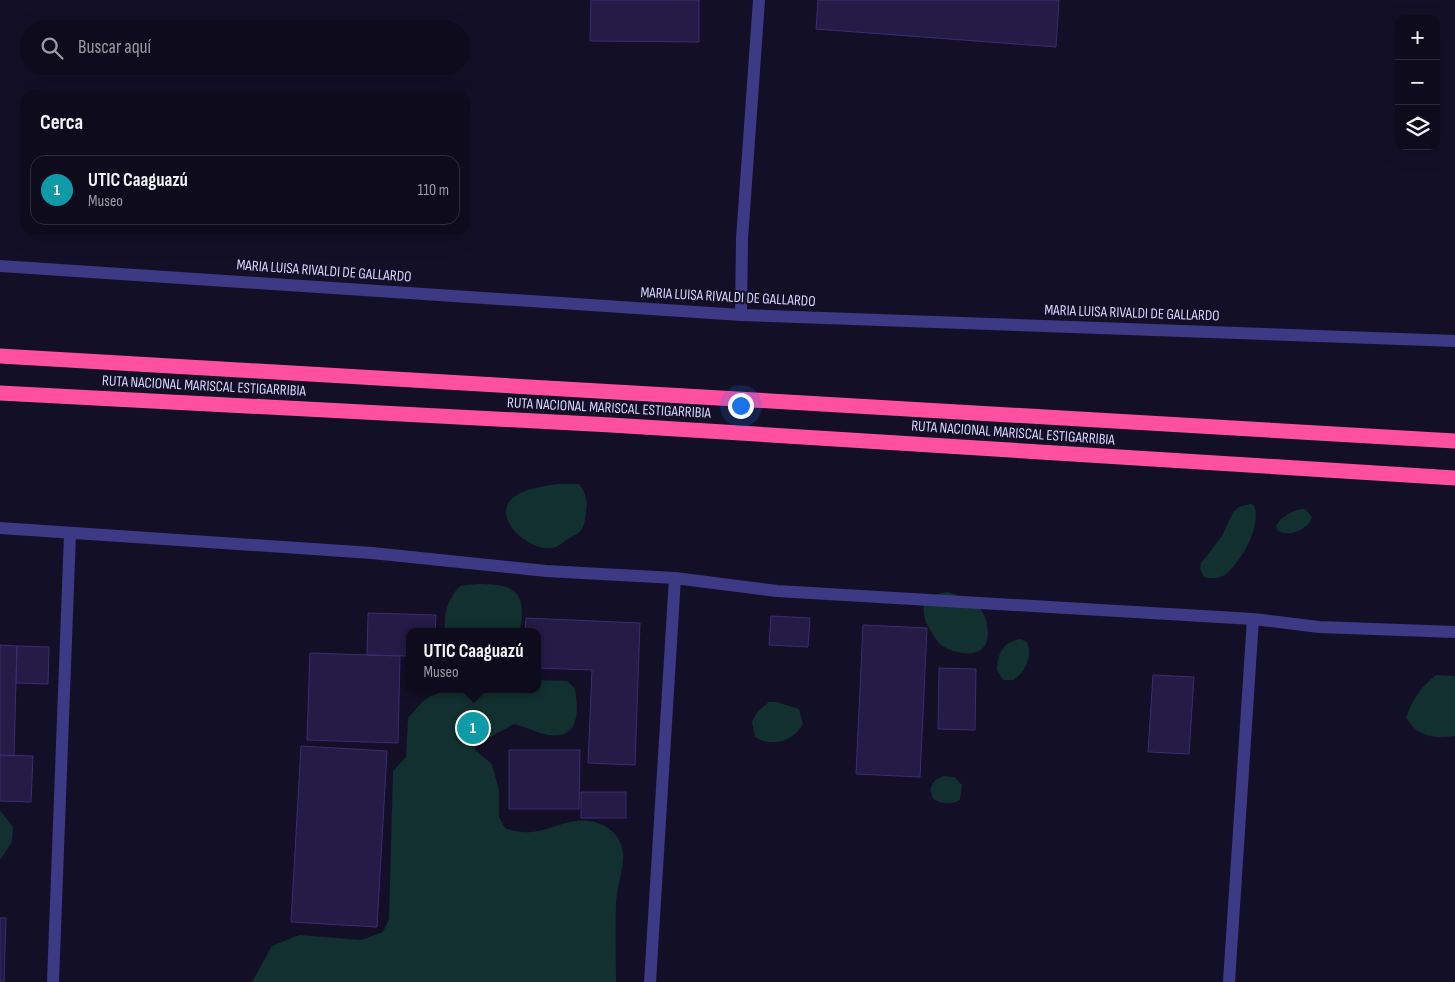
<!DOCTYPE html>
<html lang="es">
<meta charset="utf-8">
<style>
body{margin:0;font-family:"Sofia Sans Condensed",sans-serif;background:#171425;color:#f1f3f6}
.controls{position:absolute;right:15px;top:15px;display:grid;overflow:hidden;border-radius:10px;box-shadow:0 5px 20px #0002}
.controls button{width:45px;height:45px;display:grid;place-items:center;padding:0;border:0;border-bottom:1px solid #2e2b3b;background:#0e0b1c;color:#f1f3f6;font:25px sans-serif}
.you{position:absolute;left:740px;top:405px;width:18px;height:18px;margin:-12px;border:4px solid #fff;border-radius:50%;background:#1a73e8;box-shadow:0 0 0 8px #1a73e833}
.badge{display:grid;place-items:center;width:32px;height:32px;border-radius:50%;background:#00e5ff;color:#fff;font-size:16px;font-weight:700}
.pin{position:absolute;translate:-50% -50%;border:2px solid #fff;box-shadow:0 1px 5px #0006}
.popup{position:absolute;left:406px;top:628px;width:135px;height:65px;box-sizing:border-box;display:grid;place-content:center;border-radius:10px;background:#0e0b1c;filter:drop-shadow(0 1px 4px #0005);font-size:16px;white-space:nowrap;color:#9b9ba3}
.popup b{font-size:19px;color:#f1f3f6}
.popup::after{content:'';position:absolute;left:50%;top:100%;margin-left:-10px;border:10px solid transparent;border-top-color:#0e0b1c}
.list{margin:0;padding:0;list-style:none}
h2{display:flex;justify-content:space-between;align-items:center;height:65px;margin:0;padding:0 20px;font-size:21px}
h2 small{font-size:16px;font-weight:400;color:#9b9ba3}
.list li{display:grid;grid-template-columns:32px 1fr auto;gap:15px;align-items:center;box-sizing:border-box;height:70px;margin:0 10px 10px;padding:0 10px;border:1px solid #2e2b3b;border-radius:15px}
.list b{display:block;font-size:19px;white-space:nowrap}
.list p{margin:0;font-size:16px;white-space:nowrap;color:#9b9ba3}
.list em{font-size:16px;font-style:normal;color:#9b9ba3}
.icon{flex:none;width:28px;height:28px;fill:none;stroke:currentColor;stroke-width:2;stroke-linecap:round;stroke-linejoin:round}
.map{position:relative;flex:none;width:1455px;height:982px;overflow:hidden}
.search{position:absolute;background:#0e0b1c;box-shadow:0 5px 20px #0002;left:20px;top:20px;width:450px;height:55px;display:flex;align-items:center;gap:12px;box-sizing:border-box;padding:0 18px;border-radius:28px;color:#9b9ba3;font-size:19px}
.panel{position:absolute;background:#0e0b1c;box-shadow:0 5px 20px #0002;left:20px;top:90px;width:450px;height:145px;border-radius:15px}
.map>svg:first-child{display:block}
.green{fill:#12302f}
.building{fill:#241b47;stroke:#3b2d73}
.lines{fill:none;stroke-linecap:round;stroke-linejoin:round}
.lane{stroke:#3d3a85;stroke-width:12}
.street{stroke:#3d3a85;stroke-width:12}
.highway{stroke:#ff4fa3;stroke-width:15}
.labels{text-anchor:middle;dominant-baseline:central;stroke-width:4;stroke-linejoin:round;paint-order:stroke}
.street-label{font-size:15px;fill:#d9d4ff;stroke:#130f26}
</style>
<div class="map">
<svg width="1455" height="982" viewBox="0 0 1455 982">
<rect width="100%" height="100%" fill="#130f26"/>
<path class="green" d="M558,484H579C589,496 587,506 585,520C583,532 577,534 568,539C563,542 557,548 552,548C527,552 486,513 517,495C529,488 544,486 558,484Z
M1250,504L1254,505C1262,525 1242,561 1226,574C1219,579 1212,579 1204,577L1200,569L1201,563L1222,536L1233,512L1239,507Z
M1305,509L1312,517C1308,530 1290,537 1278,531L1276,526C1280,517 1296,508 1305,509Z
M477,584C516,584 527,591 520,632H445C444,613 447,600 460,586Z
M947,592C971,599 987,605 988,633C988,639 986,646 981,650C971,657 950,652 941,645C938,643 936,639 934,636C926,624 921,615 925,600L933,595Z
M1020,639L1027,642C1033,655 1026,672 1013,680H1003L997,670C998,654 1002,642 1020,639Z
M1436,675L1455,676V736C1434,739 1417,737 1406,717C1413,699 1421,687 1436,675Z
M537,680L567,681L575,689C580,717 577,744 540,733C531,730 523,726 514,724L476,745L475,750L492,764L499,790V817L505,828C535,839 547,826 575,821C598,818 624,831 623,857C623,873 616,889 616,906C615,931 616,957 616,982H252L272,946L299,935L361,940L383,932L389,919L393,771L406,757L408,718L422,702L431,696L451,689H537Z
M769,702H777L799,709L803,724C794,741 772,748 755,737L752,722L757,712Z
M944,776L954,777L962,785L960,800C950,805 943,804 933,799L930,789L935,780Z
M0,810L13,827L12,842L0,860Z"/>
<path class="building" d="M591,0H699V42L590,41Z
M818,0H1059L1056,47L816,29Z
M368,613L436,615L435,632H409V656L367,655Z
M771,616L810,618L808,647L769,645Z
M526,618L640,623L635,765L588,763L592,670L537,668V632H525Z
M863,625L927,628L920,777L856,774Z
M0,645L17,646L14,756L0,755Z
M17,646L49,647L48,684L16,683Z
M310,653L400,656L398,743L307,740Z
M939,668L976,669L975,730L938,729Z
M1153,675L1194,677L1189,754L1148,752Z
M301,746L387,751L377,927L291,922Z
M509,750H580L579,809H509Z
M0,755L33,756L31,802L0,801Z
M581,792H626V818H581Z
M0,918H6L4,982H0Z"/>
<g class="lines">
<path class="lane" d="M741,315L742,239L759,0
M53,982L70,534"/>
<path class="street" d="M0,266L741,315L1455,341
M0,528L372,553L546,571L675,578L777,591L1253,619L1319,627L1455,632
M650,982L675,578
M1229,982L1253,619"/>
<path class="highway" d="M0,356L1455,441
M0,393L611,425L1455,478"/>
</g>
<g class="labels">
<g class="street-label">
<text transform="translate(324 271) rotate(4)">MARIA LUISA RIVALDI DE GALLARDO</text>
<text transform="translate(728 297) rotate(3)">MARIA LUISA RIVALDI DE GALLARDO</text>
<text transform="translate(1132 313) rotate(2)">MARIA LUISA RIVALDI DE GALLARDO</text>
<text transform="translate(204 386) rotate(3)">RUTA NACIONAL MARISCAL ESTIGARRIBIA</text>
<text transform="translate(609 408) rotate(3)">RUTA NACIONAL MARISCAL ESTIGARRIBIA</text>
<text transform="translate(1013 433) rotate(4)">RUTA NACIONAL MARISCAL ESTIGARRIBIA</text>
</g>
</g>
</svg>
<div class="controls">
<button>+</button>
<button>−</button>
<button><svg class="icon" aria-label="layers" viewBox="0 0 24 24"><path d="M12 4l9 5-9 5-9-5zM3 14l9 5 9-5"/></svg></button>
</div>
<div class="you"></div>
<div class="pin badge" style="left:473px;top:728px;background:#0f9aa8">1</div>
<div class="popup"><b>UTIC Caaguazú</b>Museo</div>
<div class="search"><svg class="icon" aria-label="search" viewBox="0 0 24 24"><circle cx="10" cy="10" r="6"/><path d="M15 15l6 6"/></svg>Buscar aquí</div>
<section class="panel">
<h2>Cerca<small></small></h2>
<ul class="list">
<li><span class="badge" style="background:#0f9aa8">1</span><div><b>UTIC Caaguazú</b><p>Museo</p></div><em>110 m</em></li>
</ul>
</section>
</div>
